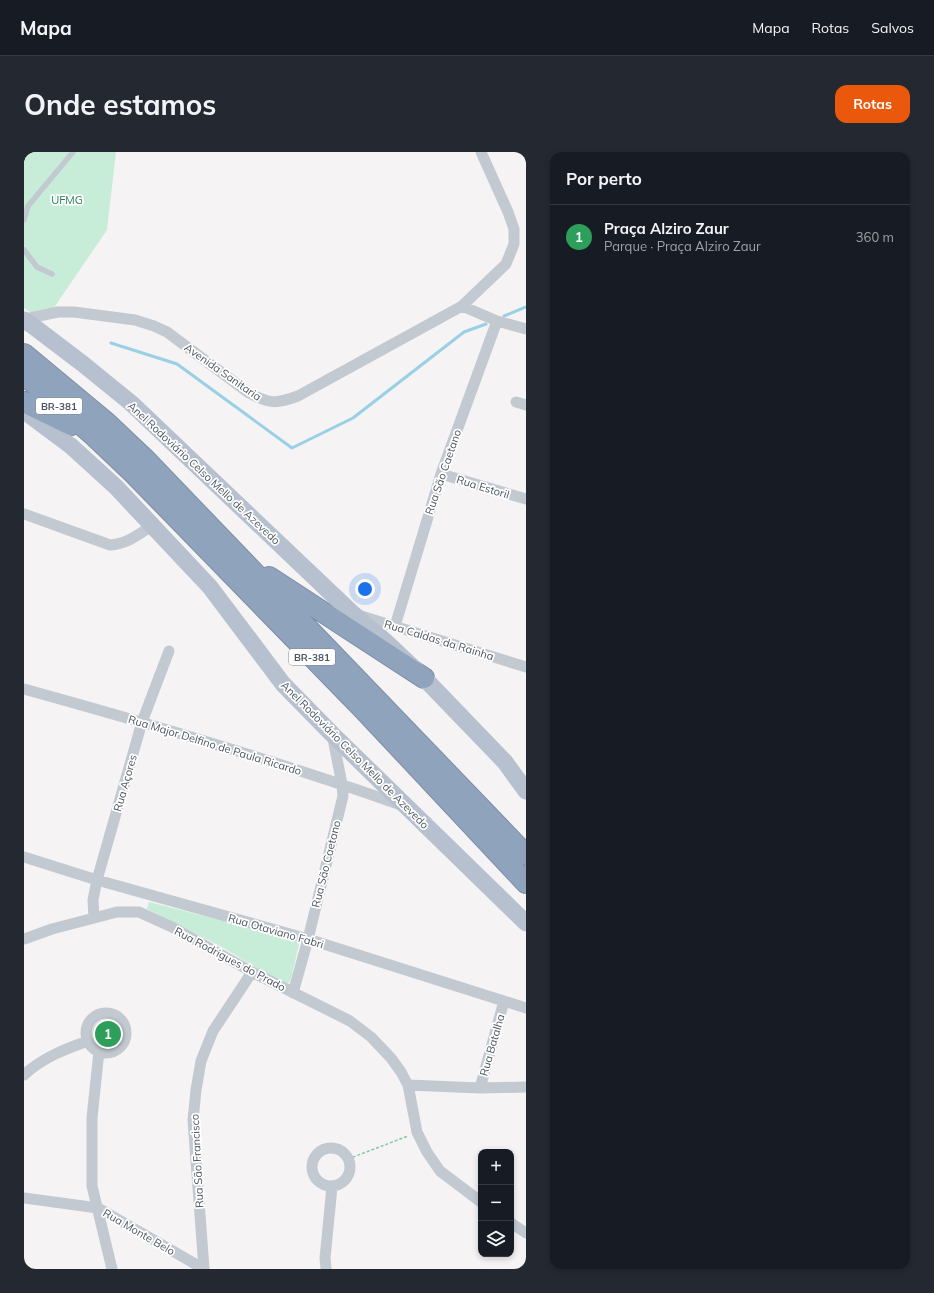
<!DOCTYPE html>
<html lang="pt">
<meta charset="utf-8">
<style>
body{margin:0;font-family:Mulish,sans-serif;background:#242831;color:#f1f3f6}
.controls{position:absolute;right:12px;bottom:12px;display:grid;overflow:hidden;border-radius:8px;box-shadow:0 2px 6px #0003}
.controls button{width:36px;height:36px;display:grid;place-items:center;padding:0;border:0;border-bottom:1px solid #363941;background:#171b24;color:#f1f3f6;font:20px sans-serif}
.you{position:absolute;left:341px;top:437px;width:14px;height:14px;margin:-10px;border:3px solid #fff;border-radius:50%;background:#1a73e8;box-shadow:0 0 0 6px #1a73e833}
.badge{display:grid;place-items:center;width:26px;height:26px;border-radius:50%;background:#ea580c;color:#fff;font-size:13px;font-weight:700}
.pin{position:absolute;translate:-50% -50%;border:2px solid #fff;box-shadow:0 1px 4px #0006}
.list{margin:0;padding:0;list-style:none}
h2{display:flex;justify-content:space-between;align-items:center;height:52px;margin:0;padding:0 16px;font-size:17px}
h2 small{font-size:13px;font-weight:400;color:#9ea1a6}
.list li{display:grid;grid-template-columns:26px 1fr auto;gap:12px;align-items:center;box-sizing:border-box;height:64px;padding:0 16px;border-top:1px solid #363941}
.list b{display:block;font-size:15px;white-space:nowrap}
.list p{margin:0;font-size:13px;white-space:nowrap;color:#9ea1a6}
.list em{font-size:13px;font-style:normal;color:#9ea1a6}
.icon{flex:none;width:22px;height:22px;fill:none;stroke:currentColor;stroke-width:2;stroke-linecap:round;stroke-linejoin:round}
.map{position:relative;flex:none;width:502px;height:1117px;overflow:hidden;border-radius:12px}
header{display:flex;align-items:center;gap:24px;box-sizing:border-box;height:56px;padding:0 20px;background:#171b24;border-bottom:1px solid #363941}
header strong{font-size:19px}
nav{display:flex;gap:22px;margin-inline-start:auto;font-size:14px}
.intro{display:flex;align-items:center;justify-content:space-between;box-sizing:border-box;height:96px;padding:0 24px}
h1{margin:0;font-size:28px}
.button{padding:10px 18px;border-radius:12px;background:#ea580c;color:#fff;font-size:14px;font-weight:700}
main{display:flex;gap:24px;padding:0 24px}
aside{flex:1;background:#171b24;border-radius:12px;box-shadow:0 2px 6px #0003}
.map>svg:first-child{display:block}
.green{fill:#c7edd8}
.lines{fill:none;stroke-linecap:round;stroke-linejoin:round}
.stream{stroke:#99d0e5;stroke-width:3}
.motorway-casing{stroke:#7b8ea8;stroke-width:22}
.path{stroke:#82c8aa;stroke-width:1.5;stroke-dasharray:3 2;stroke-linecap:butt}
.service{stroke:#c2c9d0;stroke-width:5.5}
.minor{stroke:#c2c9d0;stroke-width:11}
.primary{stroke:#b6c0ce;stroke-width:17}
.motorway{stroke:#90a3bc;stroke-width:20}
.labels{text-anchor:middle;dominant-baseline:central;stroke-width:3.5;stroke-linejoin:round;paint-order:stroke}
.shield{fill:#fff;stroke:#82888f;stroke-width:1}
.shield-label{font-size:10px;font-weight:bold;fill:#4c555f}
.park-label{font-size:11px;fill:#227b54;stroke:#fff}
.street-label{font-size:11px;fill:#4c555f;stroke:#fff}
</style>
<header>
<strong>Mapa</strong>
<nav><a>Mapa</a><a>Rotas</a><a>Salvos</a></nav>
</header>
<div class="intro"><h1>Onde estamos</h1><a class="button">Rotas</a></div>
<main>
<div class="map">
<svg width="502" height="1117" viewBox="0 0 502 1117">
<rect width="100%" height="100%" fill="#f5f3f3"/>
<path class="green" d="M0,0H92L83,78L27,160H6L0,156Z
M125,750L276,788L267,827L264,832L256,830L198,795L123,757Z
M71 882a13 13 0 1 1 26 0a13 13 0 1 1-26 0Z"/>
<g class="lines">
<path class="stream" d="M480,164L502,155
M87,191L153,212L268,296L329,266L440,180L462,172"/>
<g class="motorway-casing">
<path id="motorway" d="M0,202L83,271L120,306L502,703
M0,223L70,284L109,321L339,557L502,731
M0,250L47,273
M245,425L400,526"/>
</g>
<path class="path" d="M324,1007L384,984"/>
<path class="service" d="M0,68L4,54L49,0
M0,98L13,115L28,122"/>
<path class="minor" d="M438,154L482,112L490,92V77L484,60L457,0
M0,167L34,160H50L111,168L130,174L143,180L225,241C246,252 252,252 274,244L438,154L473,169L502,177
M492,250L502,253
M417,322L502,347
M0,362L86,393C103,392 115,382 129,373
M334,463L502,515
M371,474L417,322L473,169
M0,537C127,572 253,609 377,653
M0,705L73,728L284,787L502,856
M70,766L69,748L73,728L118,570L145,499
M0,787L28,777L93,760H115L150,776L228,820L326,869L347,885L367,906L377,920L384,933L393,980L403,1000L416,1019L457,1050
M269,841L284,787L319,644L318,632L308,582
M62 881a20 20 0 1 1 40 0a20 20 0 1 1-40 0Z
M75,899L68,966V1034L88,1117
M0,923C18,906 41,897 64,889
M384,933L456,936L502,935
M456,936L480,849
M288 1015a19 19 0 1 1 38 0a19 19 0 1 1-38 0Z
M0,1046L74,1056L180,1117
M487,1071L502,1081
M180,1117L169,968L172,938L177,909L189,879L228,820
M302,1117L301,1106L308,1035"/>
<path class="primary" d="M0,168L9,174L59,212L107,251L328,461L362,490L400,526L481,610L502,639
M0,259L47,294L92,335L186,435L259,532L308,582L502,771"/>
<use href="#motorway" class="motorway"/>
</g>
<g class="labels">
<g class="shield">
<rect x="12" y="246" width="46" height="16" rx="3"/>
<rect x="265" y="497" width="46" height="16" rx="3"/>
</g>
<g class="shield-label">
<text x="35" y="254">BR-381</text>
<text x="288" y="505">BR-381</text>
</g>
<g class="park-label">
<text x="43" y="48">UFMG</text>
</g>
<g class="street-label">
<text transform="translate(199 220) rotate(35)">Avenida Sanitaria</text>
<text transform="translate(419 320) rotate(-71)">Rua São Caetano</text>
<text transform="translate(180 321) rotate(43)">Anel Rodoviário Celso Mello de Azevedo</text>
<text transform="translate(459 335) rotate(17)">Rua Estoril</text>
<text transform="translate(415 488) rotate(17)">Rua Caldas da Rainha</text>
<text transform="translate(191 593) rotate(17)">Rua Major Delfino de Paula Ricardo</text>
<text transform="translate(331 603) rotate(45)">Anel Rodoviário Celso Mello de Azevedo</text>
<text transform="translate(101 631) rotate(-74)">Rua Açores</text>
<text transform="translate(302 712) rotate(-76)">Rua São Caetano</text>
<text transform="translate(252 779) rotate(16)">Rua Otaviano Fabri</text>
<text transform="translate(206 807) rotate(28)">Rua Rodrigues do Prado</text>
<text transform="translate(468 893) rotate(-74)">Rua Batalha</text>
<text transform="translate(173 1009) rotate(-93)">Rua São Francisco</text>
<text transform="translate(115 1080) rotate(30)">Rua Monte Belo</text>
</g>
</g>
</svg>
<div class="controls">
<button>+</button>
<button>−</button>
<button><svg class="icon" aria-label="layers" viewBox="0 0 24 24"><path d="M12 4l9 5-9 5-9-5zM3 14l9 5 9-5"/></svg></button>
</div>
<div class="you"></div>
<div class="pin badge" style="left:84px;top:882px;background:#2e9e5b">1</div>
</div>
<aside>
<h2>Por perto<small></small></h2>
<ul class="list">
<li><span class="badge" style="background:#2e9e5b">1</span><div><b>Praça Alziro Zaur</b><p>Parque · Praça Alziro Zaur</p></div><em>360 m</em></li>
</ul>
</aside>
</main>
